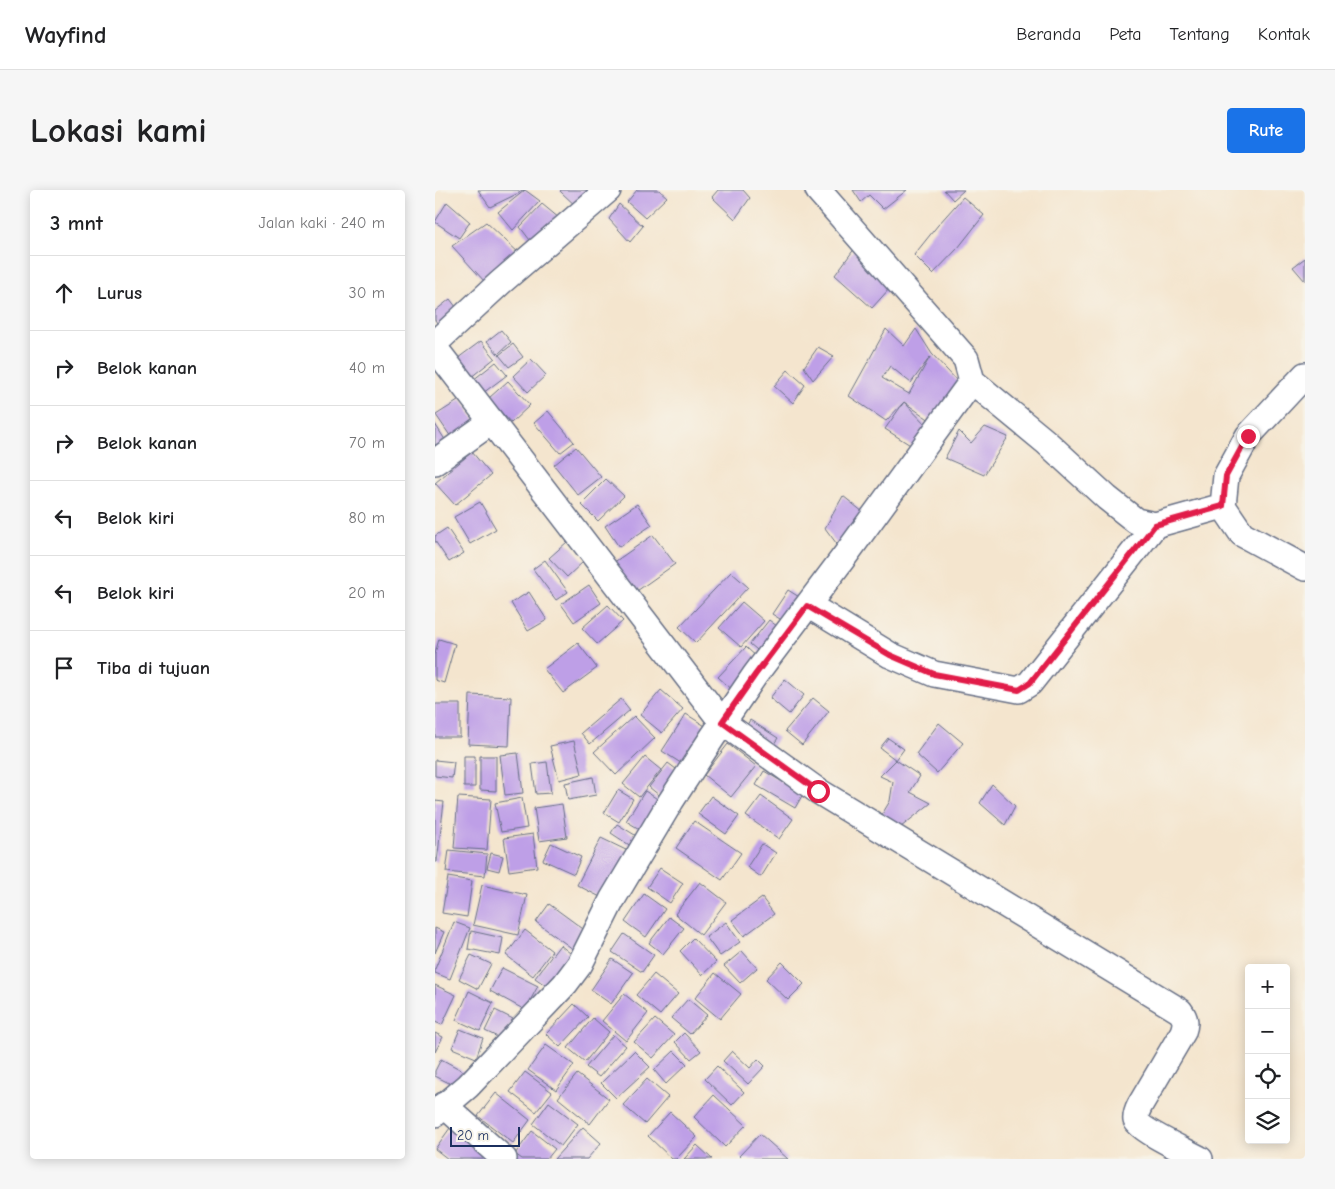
<!DOCTYPE html>
<html lang="id">
<meta charset="utf-8">
<style>
body{margin:0;font-family:"Comic Neue",sans-serif;background:#f6f6f6;color:#202124}
.controls{position:absolute;right:15px;bottom:15px;display:grid;overflow:hidden;border-radius:5px;box-shadow:0 2px 12px #0003}
.controls button{width:45px;height:45px;display:grid;place-items:center;padding:0;border:0;border-bottom:1px solid #e0e0e0;background:#fff;color:#202124;font:25px sans-serif}
.scale{position:absolute;left:15px;bottom:12px;width:70px;box-sizing:border-box;padding-left:5px;border:2px solid #1b2f5e;border-top:0;font-size:14px;line-height:18px;white-space:nowrap;color:#1b2f5e;-webkit-text-stroke:4px #f7f3e8;paint-order:stroke}
.stop{position:absolute;width:15px;height:15px;margin:-11px;border:4px solid #e11d48;border-radius:50%;background:#fff}
.stop.end{background:#e11d48;border-color:#fff;box-shadow:0 1px 5px #0008}
.list{margin:0;padding:0;list-style:none}
h2{display:flex;justify-content:space-between;align-items:center;height:65px;margin:0;padding:0 20px;font-size:21px}
h2 small{font-size:16px;font-weight:400;color:#757577}
.list li{display:grid;grid-template-columns:32px 1fr auto;gap:15px;align-items:center;box-sizing:border-box;height:75px;padding:0 20px;border-top:1px solid #e0e0e0}
.list b{display:block;font-size:19px;white-space:nowrap}
.list em{font-size:16px;font-style:normal;color:#757577}
.icon{flex:none;width:28px;height:28px;fill:none;stroke:currentColor;stroke-width:2;stroke-linecap:round;stroke-linejoin:round}
.map{position:relative;flex:none;width:870px;height:969px;overflow:hidden;border-radius:5px}
header{display:flex;align-items:center;gap:30px;box-sizing:border-box;height:70px;padding:0 25px;background:#fff;border-bottom:1px solid #e0e0e0}
header strong{font-size:24px}
nav{display:flex;gap:28px;margin-inline-start:auto;font-size:18px}
.intro{display:flex;align-items:center;justify-content:space-between;box-sizing:border-box;height:120px;padding:0 30px}
h1{margin:0;font-size:35px}
.button{padding:12px 22px;border-radius:5px;background:#1a73e8;color:#fff;font-size:18px;font-weight:700}
main{display:flex;gap:30px;padding:0 30px}
aside{flex:1;background:#fff;border-radius:5px;box-shadow:0 2px 12px #0003}
.map>svg:first-child{display:block}
.building{fill:#be9fe7;fill-rule:evenodd}
.lines{fill:none;stroke-linecap:round;stroke-linejoin:round}
.street-casing{stroke:#676f85;stroke-width:28}
.street{stroke:#fff;stroke-width:25}
.route{stroke:#e11d48;stroke-width:6}
</style>
<header>
<strong>Wayfind</strong>
<nav><a>Beranda</a><a>Peta</a><a>Tentang</a><a>Kontak</a></nav>
</header>
<div class="intro"><h1>Lokasi kami</h1><a class="button">Rute</a></div>
<main>
<aside>
<h2>3 mnt<small>Jalan kaki · 240 m</small></h2>
<ul class="list">
<li><svg class="icon" aria-label="ahead" viewBox="0 0 24 24"><path d="M12 20V5M6 11l6-6 6 6"/></svg><div><b>Lurus</b></div><em>30 m</em></li>
<li><svg class="icon" aria-label="right" viewBox="0 0 24 24"><path d="M7 20v-9h11M14 6l5 5-5 5"/></svg><div><b>Belok kanan</b></div><em>40 m</em></li>
<li><svg class="icon" aria-label="right" viewBox="0 0 24 24"><path d="M7 20v-9h11M14 6l5 5-5 5"/></svg><div><b>Belok kanan</b></div><em>70 m</em></li>
<li><svg class="icon" aria-label="left" viewBox="0 0 24 24"><path d="M17 20v-9H6M10 6l-5 5 5 5"/></svg><div><b>Belok kiri</b></div><em>80 m</em></li>
<li><svg class="icon" aria-label="left" viewBox="0 0 24 24"><path d="M17 20v-9H6M10 6l-5 5 5 5"/></svg><div><b>Belok kiri</b></div><em>20 m</em></li>
<li><svg class="icon" aria-label="arrive" viewBox="0 0 24 24"><path d="M6 21V4h12l-3 4 3 4H6"/></svg><div><b>Tiba di tujuan</b></div></li>
</ul>
</aside>
<div class="map">
<svg width="870" height="969" viewBox="0 0 870 969">
<rect width="100%" height="100%" fill="#f7f3e8"/>
<filter id="ink" filterUnits="userSpaceOnUse"><feTurbulence type="fractalNoise" baseFrequency=".02" numOctaves="2"/><feDisplacementMap in="SourceGraphic" scale="10" xChannelSelector="R" yChannelSelector="G"/><feConvolveMatrix kernelMatrix="1 2 1 2 8 2 1 2 1" color-interpolation-filters="sRGB"/></filter>
<filter id="wash" filterUnits="userSpaceOnUse"><feTurbulence type="fractalNoise" baseFrequency=".0096" numOctaves="4" result="noise"/><feDisplacementMap in="SourceGraphic" scale="20" xChannelSelector="R" yChannelSelector="G"/><feGaussianBlur stdDeviation="1.12" result="paint"/><feColorMatrix in="noise" values="0 0 0 0 0 0 0 0 0 0 0 0 0 0 0 0 0 1.4 0 .05"/><feComposite in="paint" operator="in"/></filter>
<g filter="url(#wash)">
<rect width="100%" height="100%" fill="#f4e5ce"/>
<g id="blocks">
<path class="building" d="M43,0H90L105,11L78,40L63,22L90,0L55,17Z
M126,0H160L145,20L125,1Z
M202,0H224L232,7L210,28L192,12Z
M283,0H308L315,8L300,29L277,7Z
M418,0H472L448,19L434,5L426,12Z
M509,0H529L518,10Z
M528,7L549,25L523,58L498,84L479,65L503,35Z
M12,12L35,32L24,48L0,32Z
M107,14L130,33L101,58L85,37Z
M184,14L208,36L195,52L174,29Z
M51,32L87,66L50,92L17,56Z
M420,58L455,98L437,118L400,85Z
M870,68V91L858,77Z
M15,109L27,125L7,140L0,130V121Z
M451,139L469,156L481,139L497,164L526,195L499,233L469,212L494,238L480,258L450,239L469,212L451,231L414,206ZM495,167L474,204L447,188L455,176L476,193Z
M66,140L76,152L63,164L52,151Z
M46,151L60,168L30,192L15,174Z
M78,154L88,167L74,177L64,165Z
M383,157L399,166L378,190L369,177Z
M96,169L111,185L93,202L78,186Z
M61,172L72,185L48,203L38,190Z
M353,180L370,195L358,213L339,196Z
M73,191L95,215L76,233L54,208Z
M26,209L42,233L18,250L1,225Z
M113,221L139,252L125,263L99,233Z
M0,234L14,256L0,265Z
M550,237L573,247L549,285L510,268L524,241L536,253Z
M141,257L166,287L143,305L119,275Z
M37,262L56,285L20,315L0,293Z
M171,289L189,306L163,331L146,314Z
M408,306L433,326L407,361L390,338Z
M45,312L61,339L35,354L19,327Z
M202,314L217,335L184,357L170,336Z
M12,338L29,363L14,372L0,351V346Z
M218,345L240,374L199,403L178,373Z
M132,352L149,371L132,387L114,368Z
M110,370L133,402L121,410L98,379Z
M296,382L313,397L261,453L244,437Z
M154,395L166,413L139,432L126,414Z
M353,400L369,410L353,434L337,424Z
M94,402L112,430L93,441L76,413Z
M307,412L329,431L306,457L284,438Z
M173,415L188,431L162,454L147,438Z
M334,430L347,440L328,465L315,454Z
M4,449L20,454L9,493L0,490V464Z
M143,453L162,478L128,503L109,479Z
M311,457L327,472L300,502L283,487Z
M350,489L369,505L354,524L335,508Z
M226,500L248,519L227,543L205,525Z
M35,505L76,507L74,556L33,554Z
M378,508L394,521L367,555L350,541Z
M186,509L195,520L155,554L146,543Z
M0,514H25V547H0Z
M251,524L275,539L252,577L227,561Z
M199,526L220,548L181,585L159,562Z
M315,530L343,548L334,561L307,543Z
M504,533L528,553L502,583L481,564Z
M453,548L469,559L461,570L445,558Z
M139,551L147,584L124,590L115,556Z
M293,554L321,576L296,607L269,585Z
M83,563L88,603L70,605L65,565Z
M29,566H40V597H29Z
M45,566H61V601L45,600Z
M210,567L226,580L204,607L188,594Z
M0,570L19,572L17,588L0,586Z
M461,570L485,586L475,602L496,613L461,641L443,631L455,611L458,592L445,586Z
M112,572L116,603L101,604L97,574Z
M233,573L249,585L230,610L214,597Z
M329,581L368,604L360,618L321,595Z
M158,587L161,605L133,610L130,593Z
M557,594L580,616L570,635L545,613Z
M183,600L198,609L184,632L169,623Z
M210,601L230,614L211,643L191,631Z
M276,606L304,626L291,644L263,624Z
M326,606L358,629L344,649L311,626Z
M23,607L56,609L52,660L19,658Z
M87,608L92,638L66,642L60,613Z
M0,611L9,612L2,672H0Z
M127,614L132,647L104,651L99,618Z
M259,631L306,663L287,690L241,658Z
M182,634L208,650L202,660L176,643Z
M98,644L102,677L74,681L69,648Z
M166,648L195,662L171,710L142,695Z
M116,653L146,667L139,684L108,670Z
M327,654L341,663L326,687L312,677Z
M14,660L52,664L50,686L11,682Z
M56,663L68,666L64,681L52,678Z
M225,678L248,693L235,713L212,697Z
M13,687L37,691L32,727L7,723Z
M265,692L291,712L266,745L240,724Z
M47,695L92,705L83,745L38,735Z
M209,704L230,719L211,747L190,732Z
M327,708L339,724L309,746L297,730Z
M114,714L155,744L142,762L101,732Z
M234,727L249,738L228,764L214,753Z
M19,732L35,738L15,789L0,783V779Z
M291,732L305,752L285,766L271,747Z
M0,738L9,742L0,763Z
M90,740L117,761L98,786L71,765Z
M36,741L68,748L65,765L33,759Z
M189,744L219,765L207,782L177,762Z
M258,748L281,772L267,785L245,761Z
M125,755L140,767L116,799L100,788Z
M307,761L322,778L305,793L289,776Z
M36,765L56,774L43,799L24,789Z
M177,769L198,783L176,814L156,800Z
M347,772L369,794L353,810L331,789Z
M67,778L103,796L90,820L55,801Z
M280,783L306,804L285,829L260,808Z
M219,784L243,804L225,825L201,805Z
M0,795L21,805L7,835L0,832Z
M34,801L58,813L45,841L21,830Z
M189,804L213,823L191,851L167,831Z
M253,809L272,825L255,844L236,828Z
M139,814L153,827L125,857L111,844Z
M60,820L78,829L69,850L50,841Z
M158,828L174,842L150,872L133,858Z
M220,829L239,845L218,868L199,852Z
M25,839L48,848L41,868L17,858Z
M0,843L8,847L0,862Z
M249,843L266,861L256,869L240,852Z
M178,845L191,856L164,887L151,877Z
M111,855L139,875L121,900L93,880Z
M199,861L215,877L181,908L166,893Z
M239,861L252,874L231,894L219,880Z
M297,861L315,878L323,869L330,876L313,894L288,871Z
M6,869L34,884L26,899L0,886V881Z
M282,876L309,902L297,915L270,889Z
M90,882L117,902L101,922L75,902Z
M142,884L174,909L155,934L123,908Z
M212,889L233,907L210,934L188,915Z
M61,903L95,930L78,953L43,926Z
M279,905L311,935L290,957L259,927Z
M114,912L143,934L126,956L98,934Z
M235,922L262,947L241,969H237L213,946Z
M148,937L166,953L152,969H119Z
M15,938L52,964L48,969H13L0,959Z
M97,941L120,959L112,969H87L80,964Z
M325,944L353,969H307L304,966Z
M262,955L277,969H249Z"/>
</g>
</g>
<g filter="url(#ink)">
<use href="#blocks" fill-opacity="0" stroke="#676f85" stroke-width="1"/>
<g class="lines">
<g class="street-casing">
<path id="street" d="M0,153L65,93L173,0
M0,158L287,532L383,601L745,821C751,829 751,833 748,842L705,915C703,919 700,925 701,930C706,941 753,962 765,969
M870,185L813,246L791,286L788,316L807,344L870,378
M537,191L611,252L672,308L701,331L720,335L788,316
M0,272L56,232
M373,415L455,465L499,484L584,500L595,493L720,335
M9,915L69,969
M0,924L33,896L130,794L145,774L177,710L236,611L277,548L320,485L412,363L537,191L531,169L383,0"/>
</g>
<use href="#street" class="street"/>
</g>
</g>
<g class="lines" filter="url(#ink)">
<path class="route" d="M383,601L287,532L320,485L372,416L455,465L499,484L584,500L595,493L720,335L788,316L791,286L813,246"/>
</g>
</svg>
<div class="controls">
<button>+</button>
<button>−</button>
<button><svg class="icon" aria-label="locate" viewBox="0 0 24 24"><circle cx="12" cy="12" r="6"/><path d="M12 2v4M12 18v4M2 12h4M18 12h4"/></svg></button>
<button><svg class="icon" aria-label="layers" viewBox="0 0 24 24"><path d="M12 4l9 5-9 5-9-5zM3 14l9 5 9-5"/></svg></button>
</div>
<div class="scale">20 m</div>
<div class="stop" style="left:383px;top:601px"></div>
<div class="stop end" style="left:813px;top:246px"></div>
</div>
</main>
